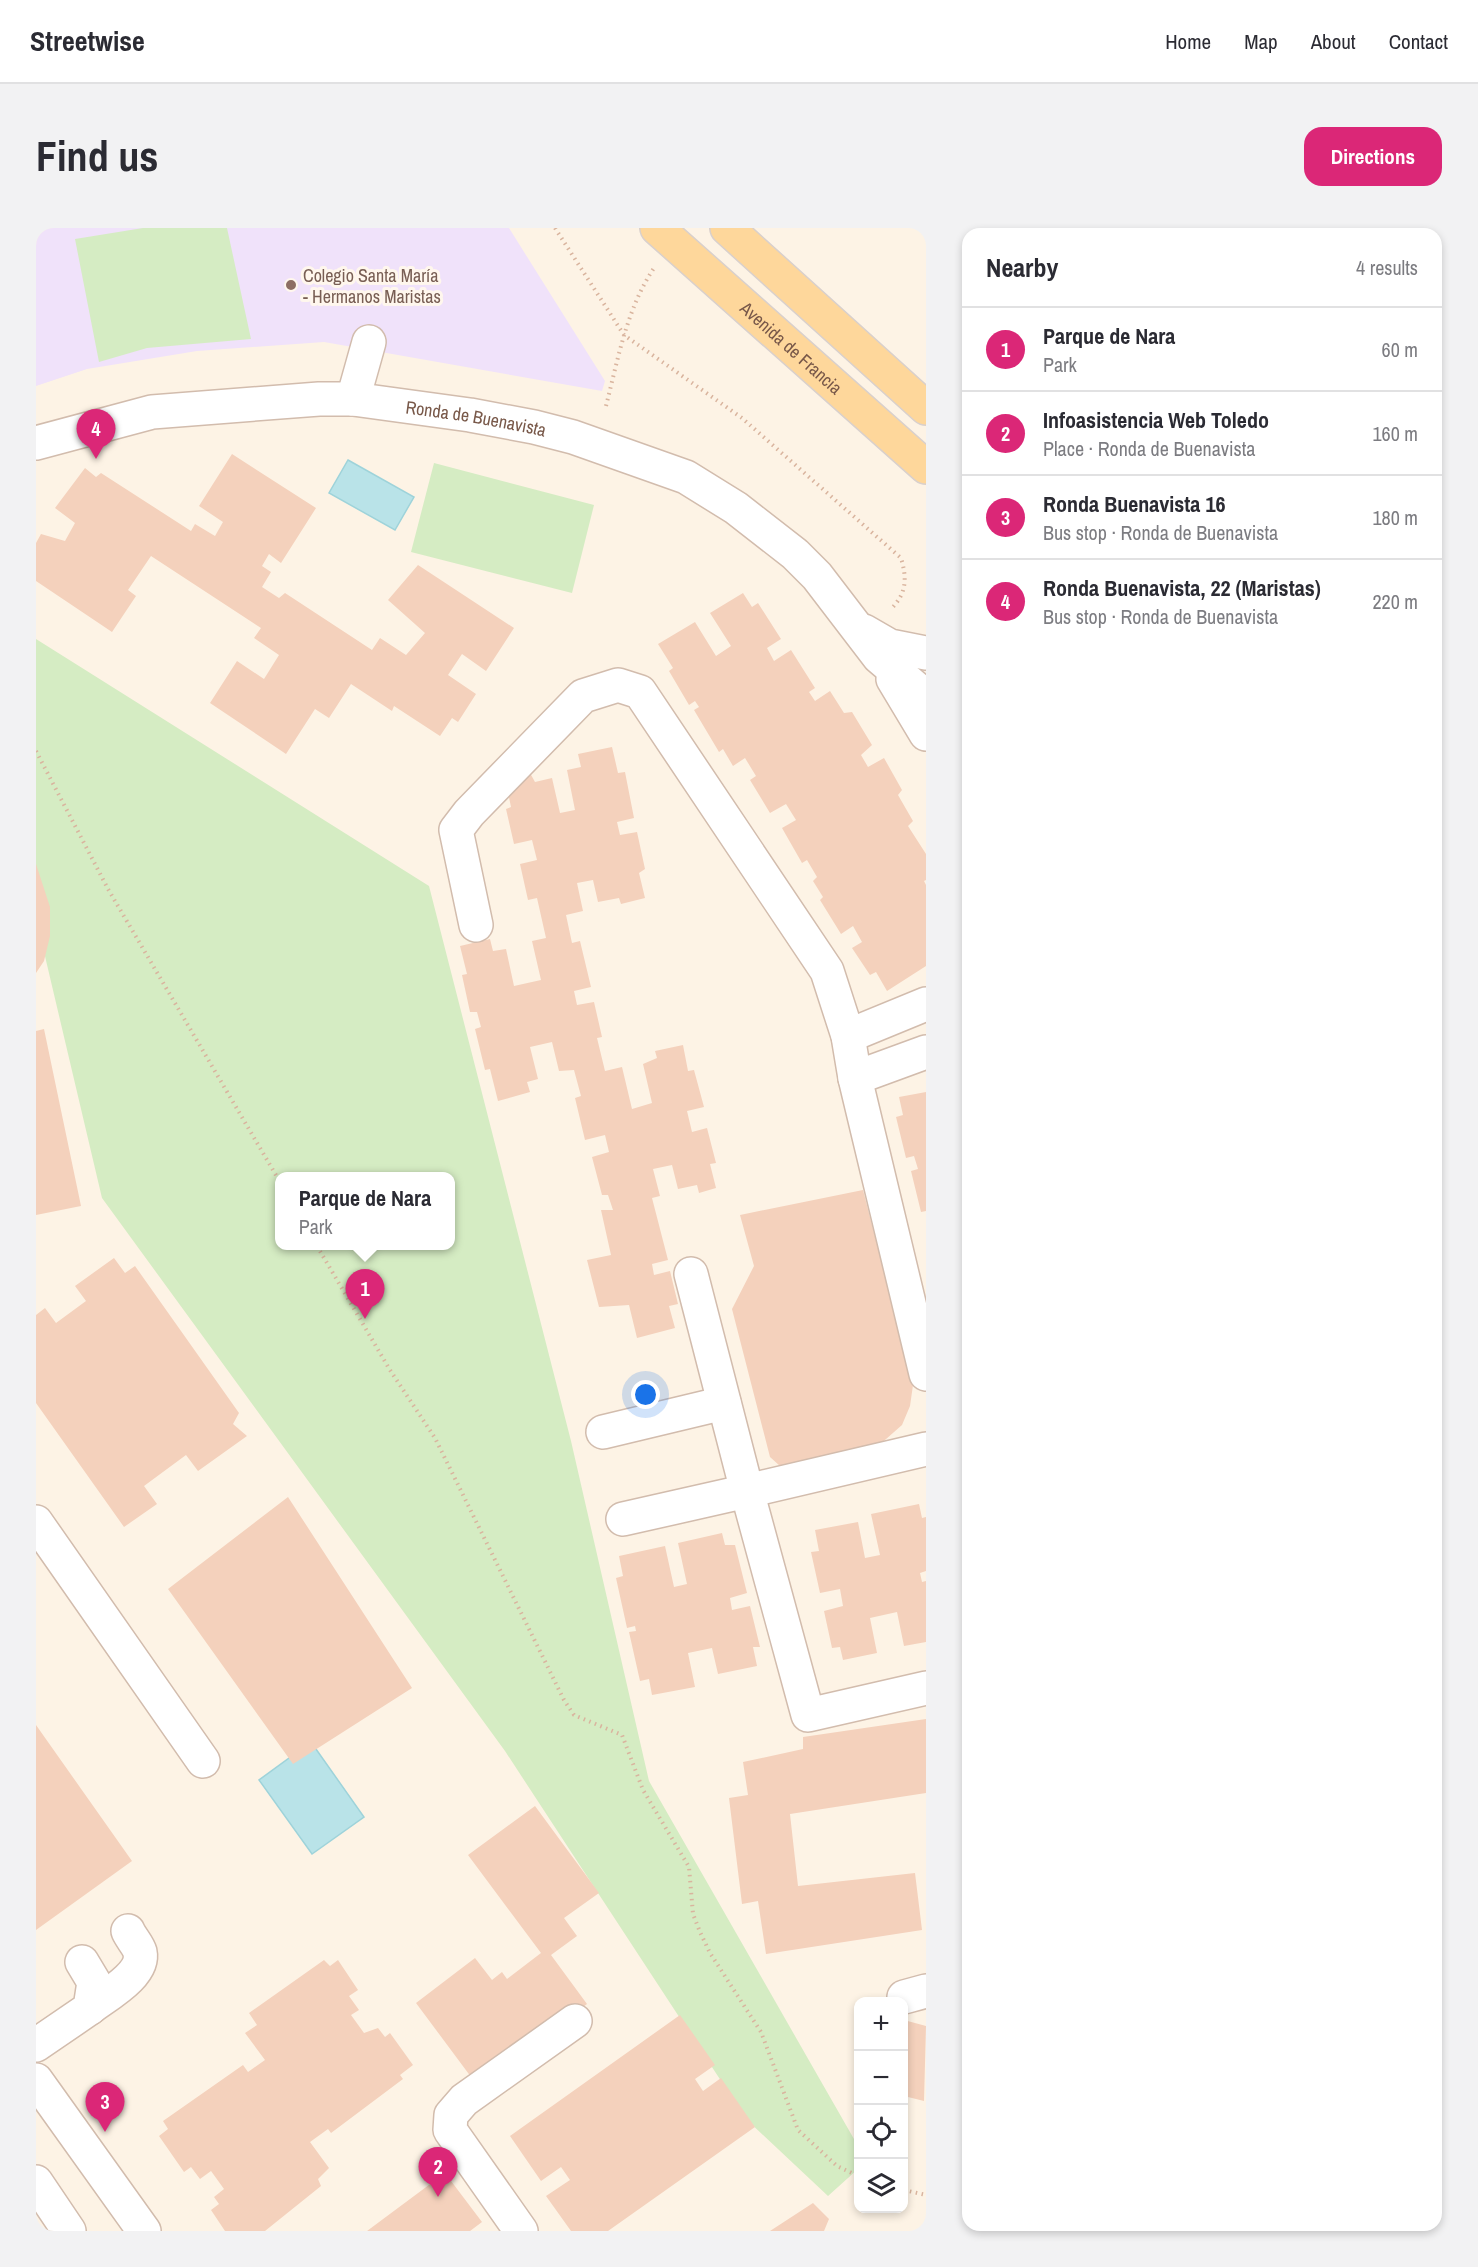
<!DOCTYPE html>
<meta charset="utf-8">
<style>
body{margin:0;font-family:"Archivo Narrow",sans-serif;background:#f2f2f3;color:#2b2b33}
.controls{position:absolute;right:18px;bottom:18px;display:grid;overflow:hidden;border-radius:12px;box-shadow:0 3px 9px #0003}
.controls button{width:54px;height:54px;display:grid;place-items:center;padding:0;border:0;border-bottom:2px solid #e1e1e2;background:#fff;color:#2b2b33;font:30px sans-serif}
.you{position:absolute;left:610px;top:1167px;width:21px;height:21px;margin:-15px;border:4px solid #fff;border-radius:50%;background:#1a73e8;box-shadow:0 0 0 9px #1a73e833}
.badge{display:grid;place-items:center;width:39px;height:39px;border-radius:50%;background:#db2777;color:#fff;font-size:20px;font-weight:700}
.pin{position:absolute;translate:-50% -50px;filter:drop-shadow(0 2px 3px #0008)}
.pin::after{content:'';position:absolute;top:32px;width:21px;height:18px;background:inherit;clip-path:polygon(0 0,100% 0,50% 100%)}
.popup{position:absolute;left:239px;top:944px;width:180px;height:78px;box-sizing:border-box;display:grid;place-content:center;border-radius:12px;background:#fff;filter:drop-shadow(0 2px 4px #0005);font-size:20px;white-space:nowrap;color:#7c7c81}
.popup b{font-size:22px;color:#2b2b33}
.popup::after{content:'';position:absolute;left:50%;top:100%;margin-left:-12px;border:12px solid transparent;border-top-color:#fff}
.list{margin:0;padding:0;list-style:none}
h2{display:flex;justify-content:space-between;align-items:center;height:78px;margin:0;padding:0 24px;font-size:26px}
h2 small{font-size:20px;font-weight:400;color:#7c7c81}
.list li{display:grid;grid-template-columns:39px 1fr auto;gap:18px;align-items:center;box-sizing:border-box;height:84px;padding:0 24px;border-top:2px solid #e1e1e2}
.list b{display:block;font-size:22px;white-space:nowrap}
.list p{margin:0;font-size:20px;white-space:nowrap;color:#7c7c81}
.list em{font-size:20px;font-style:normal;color:#7c7c81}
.icon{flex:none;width:33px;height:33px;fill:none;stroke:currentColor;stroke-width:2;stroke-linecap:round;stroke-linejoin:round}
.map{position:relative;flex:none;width:890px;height:2003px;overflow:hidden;border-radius:18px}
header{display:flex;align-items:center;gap:36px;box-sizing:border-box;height:84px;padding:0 30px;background:#fff;border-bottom:2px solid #e1e1e2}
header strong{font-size:28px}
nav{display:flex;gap:33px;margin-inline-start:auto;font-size:21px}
.intro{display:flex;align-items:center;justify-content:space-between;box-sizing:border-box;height:144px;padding:0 36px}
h1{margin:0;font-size:42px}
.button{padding:15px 27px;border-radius:18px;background:#db2777;color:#fff;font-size:21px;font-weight:700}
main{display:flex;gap:36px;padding:0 36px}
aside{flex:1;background:#fff;border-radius:18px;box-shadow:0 3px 9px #0003}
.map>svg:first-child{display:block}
.education{fill:#f0e2fa}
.green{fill:#d5ecc3;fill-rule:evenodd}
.water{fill:#b9e3e8;stroke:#9ed3da;stroke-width:1.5}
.building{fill:#f4d1bc}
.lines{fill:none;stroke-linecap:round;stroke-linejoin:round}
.minor-casing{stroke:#d2bcad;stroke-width:36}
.major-casing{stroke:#d9d0cc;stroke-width:36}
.path{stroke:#d9b49e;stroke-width:4;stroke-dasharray:1.5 4.5;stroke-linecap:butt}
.minor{stroke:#fff;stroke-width:33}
.major{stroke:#fed79b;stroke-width:33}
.education-dot{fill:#8d6e63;stroke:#fff7ed;stroke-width:2}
.labels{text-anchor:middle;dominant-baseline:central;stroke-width:6;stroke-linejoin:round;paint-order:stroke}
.education-label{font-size:18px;fill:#785e54;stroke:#fff7ed;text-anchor:start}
.street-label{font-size:18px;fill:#785849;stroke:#fff7ed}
</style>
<header>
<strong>Streetwise</strong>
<nav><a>Home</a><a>Map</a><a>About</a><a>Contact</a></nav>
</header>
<div class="intro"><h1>Find us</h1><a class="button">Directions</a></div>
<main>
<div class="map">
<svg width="890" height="2003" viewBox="0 0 890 2003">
<rect width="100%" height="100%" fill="#fdf3e5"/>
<path class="education" d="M0,0H473L569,153L566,163L288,114L161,123L51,141L0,158Z"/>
<path class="green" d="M107,0H191L215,111L111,120L63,134L39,11Z
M398,235L558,277L536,365L375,324Z
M0,411L393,658L535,1213L613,1553L822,1918V1941L792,1968L710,1891L469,1523L66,970L0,690ZM244,948H415V1018H244Z"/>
<path class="water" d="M312,232L378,269L359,302L293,265Z
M275,1514L328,1589L276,1626L223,1552Z"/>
<path class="building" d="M196,226L280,280L245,335L233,326L226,338L235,344L226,359L243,370L249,365L336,422L344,410L370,427L389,405L352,372L382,337L478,400L450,443L426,426L412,447L440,466L422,494L416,490L404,508L358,478L356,483L315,456L293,490L279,481L250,526L174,475L201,433L228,451L243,427L218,410L225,400L115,328L92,362L100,368L76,404L0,353V315L5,306L29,313L39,295L19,280L49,240L60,249L65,245L155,303L159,296L179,308L187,294L163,278Z
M707,365L716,379L722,375L745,411L731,420L738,433L755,422L779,460L773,464L779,473L794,463L808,485L816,484L836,517L825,527L832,539L848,530L866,562L862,567L877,593L872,598L890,626V652L888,653L890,657V738L851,763L840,744L834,747L816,720L826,714L817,698L805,706L784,672L787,669L777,653L781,649L771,632L766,635L746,600L760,592L750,576L734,585L714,552L720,548L709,530L697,538L687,521L683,524L658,482L663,479L659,473L653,477L633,443L637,440L622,416L659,394L680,428L695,418L674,385Z
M576,519L582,545L589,544L598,590L581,594L584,607L601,604L609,641L603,645L609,670L585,676L583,670L562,674L557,652L541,655L547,683L530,687L536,715L544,713L555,759L538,763L541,777L558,774L566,809L561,810L569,843L586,839L596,881L616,875L607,836L621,830L619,823L647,817L652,843L658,842L668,879L651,883L656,904L671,900L680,935L674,936L680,960L663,965L661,957L642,961L636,937L617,941L624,968L616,970L632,1032L616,1036L618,1047L634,1043L642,1076L633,1078L639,1100L601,1110L593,1077L563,1079L551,1032L575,1027L565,982H577L572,967H566L556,929L573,924L569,907L549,912L539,870L545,868L538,842L523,843L516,814L494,819L502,851L491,854L494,864L462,873L454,841L449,842L439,801L445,799L441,784H434L426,747L431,746L424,718L454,711L457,723L470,721L478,758L505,752L496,713L510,710L501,670L492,672L484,636L501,632L496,612L478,616L470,581L475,579L469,550L494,545L499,554L516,550L524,585L539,582L531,542L545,539L542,526Z
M0,636L14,679V708L8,733L0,745Z
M8,801L45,978L0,987V803Z
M890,864V983L885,984L875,943L882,941L878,928L870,930L860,889L867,887L863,869Z
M827,962L877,1157L874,1178L866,1197L841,1219L744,1238L734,1229L696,1081L718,1038L704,987Z
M78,1030L89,1045L99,1038L203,1185L197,1196L211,1208L162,1243L150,1227L108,1258L121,1276L88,1299L0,1175V1087L9,1080L20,1095L50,1073L39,1058Z
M252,1269L376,1460L257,1536L132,1361Z
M883,1276L886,1290L890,1289V1343L884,1345L886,1354L890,1353V1414L868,1418L861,1384L834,1390L841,1425L807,1432L804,1419L796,1420L788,1383L807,1378L804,1361L784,1365L775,1324L783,1323L779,1302L822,1294L829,1330L844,1327L835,1286Z
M686,1305L689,1317H699L711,1365L694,1370L696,1382L714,1378L724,1419H717L721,1438L682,1446L676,1420L652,1425L659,1459L616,1467L613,1451L604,1453L593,1404L600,1403L599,1398L591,1400L580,1350L587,1348L583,1328L629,1318L638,1359L651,1356L642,1315Z
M890,1491V1565L754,1586L762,1658L879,1645L886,1702L730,1726L722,1673L706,1676L693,1570L712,1567L707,1534L767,1521V1509Z
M0,1497L96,1633L0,1702Z
M499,1578L563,1665L528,1690L541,1708L515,1727L551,1776L441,1857L380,1775L439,1730L456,1752L466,1744L471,1751L505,1725L432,1627Z
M288,1732L294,1738L302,1732L322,1762L313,1768L323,1782L315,1787L328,1805L342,1800L349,1809L354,1805L377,1837L364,1847L367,1851L295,1905L292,1901L274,1914L293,1940L282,1951L285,1958L229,2003H189L175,1982L183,1976L178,1969L188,1961L175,1943L164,1951L155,1939L148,1944L123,1908L132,1901L127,1893L207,1837L212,1844L229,1832L209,1805L221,1797L213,1785Z
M644,1787L679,1837L659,1851L667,1863L685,1850L719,1899L572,2003H535L510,1968L534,1952L525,1939L505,1953L474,1908Z
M868,1792L890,1798L888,1873L868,1868Z
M409,1945L446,1994L434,2003H331Z
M777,1975L793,1991L788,2003H734Z"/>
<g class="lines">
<g class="minor-casing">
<g id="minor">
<path d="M317,171L333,114"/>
<path id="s1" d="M0,215L116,184L283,171H317L434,187L498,199L537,209L650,249L700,280L759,326L781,348L843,429L890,469"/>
<path d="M828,403L854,418L890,425"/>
<path d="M857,451L890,506"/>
<path d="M440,697L420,602L433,585L547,468L582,457L604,464L791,743L812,808L819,850L890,1146"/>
<path d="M812,808L890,776"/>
<path d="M819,850L890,824"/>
<path d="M655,1046L711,1263L890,1221"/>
<path d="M567,1204L688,1175"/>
<path d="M587,1291L711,1263L772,1487L890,1460"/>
<path d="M0,1294L167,1533"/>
<path d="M868,1769L890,1763"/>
<path d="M54,1780C69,1768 109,1747 104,1724C102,1717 95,1710 92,1703"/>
<path d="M0,1817L54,1780L58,1754L46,1734"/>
<path d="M0,1852L108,2003"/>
<path d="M0,1954L33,2003"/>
<path d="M485,2003L414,1902L415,1887L428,1872L539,1793"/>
</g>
</g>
<g class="major-casing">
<g id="major">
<path id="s2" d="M621,0L890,239"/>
<path d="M691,0L890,180"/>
</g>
</g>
<path class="path" d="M519,0L588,107L706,190L865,330C871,350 871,365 855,381
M570,178C582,131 591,80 618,40
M0,523L72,661L244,954
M281,1018L354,1142L399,1210L528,1472L538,1487L586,1507L607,1562L653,1639L657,1686L664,1704L674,1725L725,1804L762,1902L801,1938L822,1948
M868,1962L890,1967"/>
<use href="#minor" class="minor"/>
<use href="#major" class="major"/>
</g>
<circle class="education-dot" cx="255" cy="57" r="6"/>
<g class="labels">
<g class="education-label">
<text x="267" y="47">Colegio Santa María<tspan x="267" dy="21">- Hermanos Maristas</tspan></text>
</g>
<g class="street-label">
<text stroke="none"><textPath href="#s2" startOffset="180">Avenida de Francia</textPath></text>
<text stroke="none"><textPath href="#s1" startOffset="446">Ronda de Buenavista</textPath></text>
</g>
</g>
</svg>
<div class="controls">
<button>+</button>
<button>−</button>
<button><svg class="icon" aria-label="locate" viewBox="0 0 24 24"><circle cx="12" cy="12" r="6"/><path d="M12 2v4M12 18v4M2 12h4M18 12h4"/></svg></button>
<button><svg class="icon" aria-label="layers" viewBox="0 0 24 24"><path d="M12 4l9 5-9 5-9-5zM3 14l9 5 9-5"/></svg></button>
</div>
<div class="you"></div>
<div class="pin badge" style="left:329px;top:1091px">1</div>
<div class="popup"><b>Parque de Nara</b>Park</div>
<div class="pin badge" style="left:402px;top:1969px">2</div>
<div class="pin badge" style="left:69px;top:1904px">3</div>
<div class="pin badge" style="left:60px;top:231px">4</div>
</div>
<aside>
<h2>Nearby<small>4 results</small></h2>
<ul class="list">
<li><span class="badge">1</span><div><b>Parque de Nara</b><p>Park</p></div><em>60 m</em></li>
<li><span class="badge">2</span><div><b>Infoasistencia Web Toledo</b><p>Place · Ronda de Buenavista</p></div><em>160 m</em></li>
<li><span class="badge">3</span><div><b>Ronda Buenavista 16</b><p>Bus stop · Ronda de Buenavista</p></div><em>180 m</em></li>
<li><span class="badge">4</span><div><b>Ronda Buenavista, 22 (Maristas)</b><p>Bus stop · Ronda de Buenavista</p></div><em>220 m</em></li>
</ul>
</aside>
</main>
